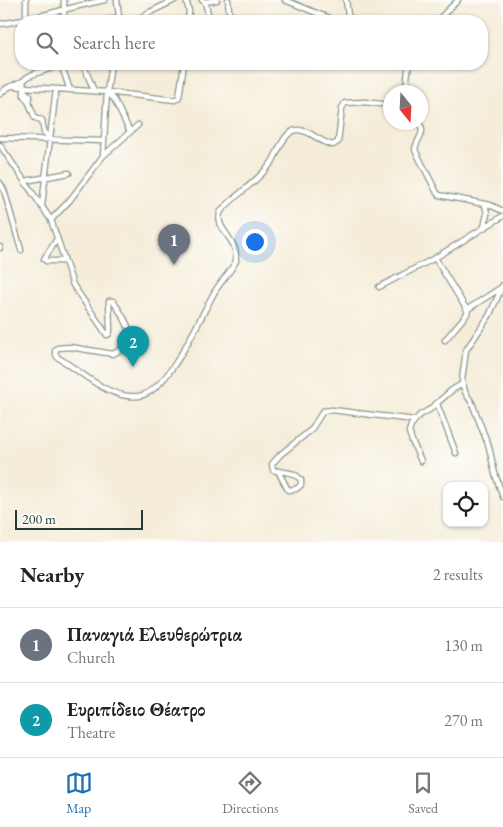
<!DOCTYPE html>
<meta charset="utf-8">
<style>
body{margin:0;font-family:"EB Garamond",serif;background:#f2f2f2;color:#222}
.controls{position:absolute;right:15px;bottom:15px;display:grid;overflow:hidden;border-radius:10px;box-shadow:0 1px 4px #0004}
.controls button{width:45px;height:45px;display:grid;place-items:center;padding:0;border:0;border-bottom:1px solid #e0e0e0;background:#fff;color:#222;font:25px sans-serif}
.compass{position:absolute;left:383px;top:85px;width:45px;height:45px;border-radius:50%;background:#fff;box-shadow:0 1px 4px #0004;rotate:162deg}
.scale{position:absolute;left:15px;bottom:12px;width:128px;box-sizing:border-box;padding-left:5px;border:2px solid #1f3d34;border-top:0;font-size:14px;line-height:18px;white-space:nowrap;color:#1f3d34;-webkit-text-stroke:4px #fdfcf7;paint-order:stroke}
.you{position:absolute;left:254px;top:241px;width:18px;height:18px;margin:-12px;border:4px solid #fff;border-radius:50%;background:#1a73e8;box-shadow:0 0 0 8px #1a73e833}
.badge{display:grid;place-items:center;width:32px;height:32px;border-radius:50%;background:#1f6fb2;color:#fff;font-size:16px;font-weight:700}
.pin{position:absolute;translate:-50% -41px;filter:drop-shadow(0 1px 2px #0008)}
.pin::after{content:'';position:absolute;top:26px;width:18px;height:15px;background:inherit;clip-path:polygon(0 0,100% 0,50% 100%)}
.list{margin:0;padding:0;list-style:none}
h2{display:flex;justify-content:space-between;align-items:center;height:65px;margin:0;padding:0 20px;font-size:21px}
h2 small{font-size:16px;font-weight:400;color:#767676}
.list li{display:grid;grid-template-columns:32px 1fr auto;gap:15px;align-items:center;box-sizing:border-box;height:75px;padding:0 20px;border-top:1px solid #e0e0e0}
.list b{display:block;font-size:19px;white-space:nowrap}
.list p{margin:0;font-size:16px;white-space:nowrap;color:#767676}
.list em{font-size:16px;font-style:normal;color:#767676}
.icon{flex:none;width:28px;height:28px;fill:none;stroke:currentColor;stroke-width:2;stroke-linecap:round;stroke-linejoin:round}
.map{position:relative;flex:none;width:503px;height:542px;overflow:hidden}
.search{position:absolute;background:#fff;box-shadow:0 1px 4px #0004;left:15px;right:15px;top:15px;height:55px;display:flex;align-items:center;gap:12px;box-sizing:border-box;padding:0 18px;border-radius:20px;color:#767676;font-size:19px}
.sheet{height:215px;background:#fff}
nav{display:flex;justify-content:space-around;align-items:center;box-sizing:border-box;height:70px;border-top:1px solid #e0e0e0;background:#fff;font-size:14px;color:#767676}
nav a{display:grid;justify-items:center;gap:2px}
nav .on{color:#1f6fb2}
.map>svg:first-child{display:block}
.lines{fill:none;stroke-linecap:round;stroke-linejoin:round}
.street-casing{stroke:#8a9587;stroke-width:7}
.street{stroke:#fff;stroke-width:4.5}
</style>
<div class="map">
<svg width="503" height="542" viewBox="0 0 503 542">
<rect width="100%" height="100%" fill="#fdfcf7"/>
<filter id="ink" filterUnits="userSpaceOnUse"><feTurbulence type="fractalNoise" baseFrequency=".02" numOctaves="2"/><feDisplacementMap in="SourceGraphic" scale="10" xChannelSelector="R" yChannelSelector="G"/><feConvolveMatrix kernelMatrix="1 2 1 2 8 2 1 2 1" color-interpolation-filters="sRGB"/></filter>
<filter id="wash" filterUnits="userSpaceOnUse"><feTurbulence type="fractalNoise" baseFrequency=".0096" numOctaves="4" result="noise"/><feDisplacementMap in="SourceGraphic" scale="20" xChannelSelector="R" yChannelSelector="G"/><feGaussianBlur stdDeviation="1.12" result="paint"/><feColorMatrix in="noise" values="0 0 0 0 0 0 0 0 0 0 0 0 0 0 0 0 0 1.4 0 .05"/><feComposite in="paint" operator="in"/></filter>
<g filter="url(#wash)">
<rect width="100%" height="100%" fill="#f5edda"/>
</g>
<g filter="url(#ink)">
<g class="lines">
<g class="street-casing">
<path id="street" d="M26,0V20
M186,0L189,11L188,21
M202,0L205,2L210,21
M228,0L230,21
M285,0L336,21
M346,0L348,15
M205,2L217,0
M64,21V0
M103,21L119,17L117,0
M136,21L146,14L175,0
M437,21L458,0
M0,24C36,19 69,7 105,0
M61,64L70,90
M83,64L94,91
M23,81C31,71 49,72 60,64
M13,86L24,87V96L29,103
M24,91L30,96L29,103L35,118L42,120L44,132L50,139
M405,92L409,64
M108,93L114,99L130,132
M0,94L7,88L23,81L24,87L107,92L175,100L179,97L184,64
M418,122C428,132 416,139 415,150L437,193L439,195L490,205L503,211
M0,138L104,141
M0,145L51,220L73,285L107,335L109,334L110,331L109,301H113C121,314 136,331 127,346
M103,156L138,125
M25,181L69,173
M0,183L4,190L21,250
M42,205L56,89
M51,220L70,200L103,156L107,92L111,64
M484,227L487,214L485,204
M57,239L44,259L46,261H64
M0,247V248
M435,258L467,310
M503,285L489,316L466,350L462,380L465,392L472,403L489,447L495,474L503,497
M379,287L435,258L503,216
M445,340L467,314L468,309L502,287
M134,349L127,346L113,354L70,347L57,348L55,351L57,357C81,371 109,400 139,396C169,392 200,317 214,293C220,282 230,273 236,261C236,257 236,253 235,249C231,235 214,226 221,211C237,193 258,182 272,162C278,153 284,130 298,130C311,130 320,143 333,145L338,142L342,108L345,103L364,102L390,105
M437,404L456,453
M421,461L412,441L409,432L411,425L420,415L429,410L452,390L462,384
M278,471L288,490L296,489L301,485V480C293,470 284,473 273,470L272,464L281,454L311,430L323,411L332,410L414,420"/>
</g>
<use href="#street" class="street"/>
</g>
</g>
</svg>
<div class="controls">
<button><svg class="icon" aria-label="locate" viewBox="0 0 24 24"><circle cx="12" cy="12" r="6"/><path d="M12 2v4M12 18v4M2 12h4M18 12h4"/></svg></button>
</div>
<svg class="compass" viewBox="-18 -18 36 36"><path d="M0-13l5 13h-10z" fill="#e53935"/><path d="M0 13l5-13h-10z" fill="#767676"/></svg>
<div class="scale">200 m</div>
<div class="you"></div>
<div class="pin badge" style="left:174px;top:265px;background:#6b7280">1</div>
<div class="pin badge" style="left:133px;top:367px;background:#0f9aa8">2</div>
<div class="search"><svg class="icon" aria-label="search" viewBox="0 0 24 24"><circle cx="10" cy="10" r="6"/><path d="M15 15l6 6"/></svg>Search here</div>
</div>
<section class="sheet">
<h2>Nearby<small>2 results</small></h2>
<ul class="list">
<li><span class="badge" style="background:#6b7280">1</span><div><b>Παναγιά Ελευθερώτρια</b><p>Church</p></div><em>130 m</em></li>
<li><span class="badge" style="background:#0f9aa8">2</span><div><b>Ευριπίδειο Θέατρο</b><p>Theatre</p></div><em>270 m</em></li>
</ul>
</section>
<nav>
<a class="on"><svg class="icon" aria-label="map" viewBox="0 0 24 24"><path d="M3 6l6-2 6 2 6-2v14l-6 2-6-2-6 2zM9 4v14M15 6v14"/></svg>Map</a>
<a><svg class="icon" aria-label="directions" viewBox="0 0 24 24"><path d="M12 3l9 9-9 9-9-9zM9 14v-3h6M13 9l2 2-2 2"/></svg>Directions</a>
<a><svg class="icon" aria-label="saved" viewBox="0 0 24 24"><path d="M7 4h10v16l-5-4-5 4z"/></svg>Saved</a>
</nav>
